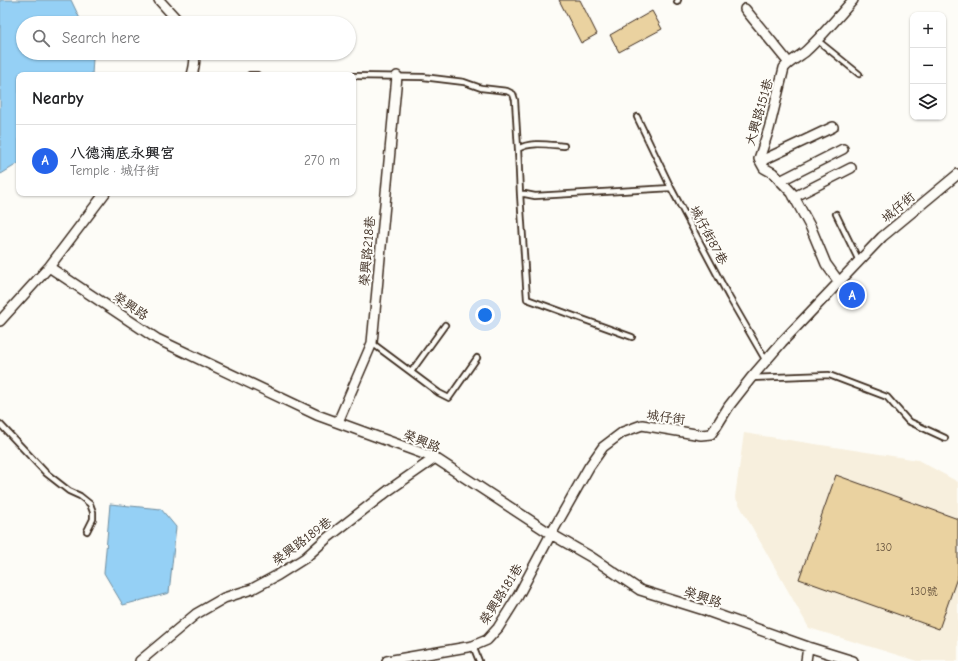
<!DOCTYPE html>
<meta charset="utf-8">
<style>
body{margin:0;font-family:"Comic Neue","LXGW WenKai TC",sans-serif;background:#f6f6f6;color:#202124}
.controls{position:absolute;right:12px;top:12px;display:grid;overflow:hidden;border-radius:8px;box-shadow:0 1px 3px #0004}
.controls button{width:36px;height:36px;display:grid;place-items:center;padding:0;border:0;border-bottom:1px solid #e0e0e0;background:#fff;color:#202124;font:20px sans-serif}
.you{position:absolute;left:485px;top:315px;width:14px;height:14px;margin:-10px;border:3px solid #fff;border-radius:50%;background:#1a73e8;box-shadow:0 0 0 6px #1a73e833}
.badge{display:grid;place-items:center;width:26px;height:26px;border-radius:50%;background:#2563eb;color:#fff;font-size:13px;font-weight:700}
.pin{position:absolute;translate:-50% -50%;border:2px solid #fff;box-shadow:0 1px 4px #0006}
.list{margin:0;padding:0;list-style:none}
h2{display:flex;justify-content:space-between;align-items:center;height:52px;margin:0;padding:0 16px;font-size:17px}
h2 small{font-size:13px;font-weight:400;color:#757577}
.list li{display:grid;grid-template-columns:26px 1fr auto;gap:12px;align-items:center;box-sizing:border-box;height:72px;padding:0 16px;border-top:1px solid #e0e0e0}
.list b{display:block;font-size:15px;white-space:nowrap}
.list p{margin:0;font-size:13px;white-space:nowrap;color:#757577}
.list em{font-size:13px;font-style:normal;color:#757577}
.icon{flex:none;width:22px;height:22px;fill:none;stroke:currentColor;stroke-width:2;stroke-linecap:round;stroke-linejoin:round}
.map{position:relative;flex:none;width:958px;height:661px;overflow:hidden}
.search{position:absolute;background:#fff;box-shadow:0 1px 3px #0004;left:16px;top:16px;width:340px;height:44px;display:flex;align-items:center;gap:10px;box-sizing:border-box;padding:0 14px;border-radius:22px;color:#757577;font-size:15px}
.panel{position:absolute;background:#fff;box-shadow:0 1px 3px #0004;left:16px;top:72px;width:340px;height:124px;border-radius:8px}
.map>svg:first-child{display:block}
.built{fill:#f7efdd}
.water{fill:#95d0f5;stroke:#718e9f}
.building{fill:#ead2a0;stroke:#3b2a1e}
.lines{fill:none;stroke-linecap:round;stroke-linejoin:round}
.service-casing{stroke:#3b2a1e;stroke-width:8}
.minor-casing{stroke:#3b2a1e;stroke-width:12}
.service{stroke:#fdfcf7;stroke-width:4.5}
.minor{stroke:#fdfcf7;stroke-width:9}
.labels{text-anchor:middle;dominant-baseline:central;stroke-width:4;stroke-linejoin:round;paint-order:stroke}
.number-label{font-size:11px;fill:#67543e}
.street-label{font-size:13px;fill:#3b2a1e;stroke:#fdfcf7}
</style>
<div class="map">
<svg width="958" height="661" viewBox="0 0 958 661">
<rect width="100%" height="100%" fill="#fdfcf7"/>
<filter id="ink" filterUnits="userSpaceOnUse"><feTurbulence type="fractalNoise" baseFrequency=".025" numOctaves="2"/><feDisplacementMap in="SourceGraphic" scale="8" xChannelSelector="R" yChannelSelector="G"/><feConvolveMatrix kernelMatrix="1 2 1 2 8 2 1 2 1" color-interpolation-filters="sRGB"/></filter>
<g filter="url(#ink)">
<path class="built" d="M744,433L918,460L958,482V661H917L809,628L735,497Z"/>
<path class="water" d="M0,0H71L82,23H23V53H92L93,58L92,75H19V163L1,174L0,172Z
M110,504L161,509L176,527L169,593L123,605L104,573Z"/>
<path class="building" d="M559,0H580L597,34L581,43Z
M652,11L662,29L619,52L610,35Z
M847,283H855V287H858L857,303L846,302Z
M836,475L958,519V575L939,629L799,579Z"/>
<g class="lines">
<g class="service-casing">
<path id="service" d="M677,2L678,0
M817,40L859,74
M250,75H257
M353,76L423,77L464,82L481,88L507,91L513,94L515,100L518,149
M637,117L671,188L729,297L766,361
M564,146C551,145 529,141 518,149L520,194H525L535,196L671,188
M520,194L527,299L632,337
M836,214L859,261
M372,343L439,393L449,398L477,358
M411,372L445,325
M751,378L829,375L887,397L908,421L945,438
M0,424L46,473L69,491L80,496L90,504L93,512V519L87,531
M473,646L479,661"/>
</g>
<g class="minor-casing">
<path id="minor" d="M159,0L180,23
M745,9L789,63
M192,75C194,68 196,60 194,53
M761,161L833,127
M780,181L843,149
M794,197L851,168
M49,267L157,339L317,415L435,458L551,534L591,557L640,590L704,610L808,647L853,661
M839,282L826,264L811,228L792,193L773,173L764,168L759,159L769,129L784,68C790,61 799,57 806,51C823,35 838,17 853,0
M0,321L49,267L105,193
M338,422L372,343L397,76
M140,661L196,614L224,598L252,589L278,575L305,558L326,539L389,490L435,458
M387,661L473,646L487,640L498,628L518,596L551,534L589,467L603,447L623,432L642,425L701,435L711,434L716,427L729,406L751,378L782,342L882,237L958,174
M806,661L808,647"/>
</g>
<use href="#service" class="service"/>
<use href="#minor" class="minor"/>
</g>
</g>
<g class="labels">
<g class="number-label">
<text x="884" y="547">130</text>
<text x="924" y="591">130號</text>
</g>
<g class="street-label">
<text transform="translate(759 112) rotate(-74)">大興路151巷</text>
<text transform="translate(898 207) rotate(-40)">城仔街</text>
<text transform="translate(709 235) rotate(62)">城仔街87巷</text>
<text transform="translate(367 251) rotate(-85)">榮興路218巷</text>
<text transform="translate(131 306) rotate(34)">榮興路</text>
<text transform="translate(666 417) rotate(8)">城仔街</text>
<text transform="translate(422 441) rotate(22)">榮興路</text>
<text transform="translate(302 541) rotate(-37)">榮興路189巷</text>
<text transform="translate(501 594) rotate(-58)">榮興路181巷</text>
<text transform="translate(703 597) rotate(19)">榮興路</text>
</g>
</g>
</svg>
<div class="controls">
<button>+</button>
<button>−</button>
<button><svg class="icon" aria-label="layers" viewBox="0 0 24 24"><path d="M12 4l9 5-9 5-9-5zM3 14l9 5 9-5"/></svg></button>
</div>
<div class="you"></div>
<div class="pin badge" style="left:852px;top:295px">A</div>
<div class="search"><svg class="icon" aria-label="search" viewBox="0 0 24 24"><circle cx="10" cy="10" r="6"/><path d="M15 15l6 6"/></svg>Search here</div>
<section class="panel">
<h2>Nearby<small></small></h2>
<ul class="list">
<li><span class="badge">A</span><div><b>八德湳底永興宮</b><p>Temple · 城仔街</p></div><em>270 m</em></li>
</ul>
</section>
</div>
